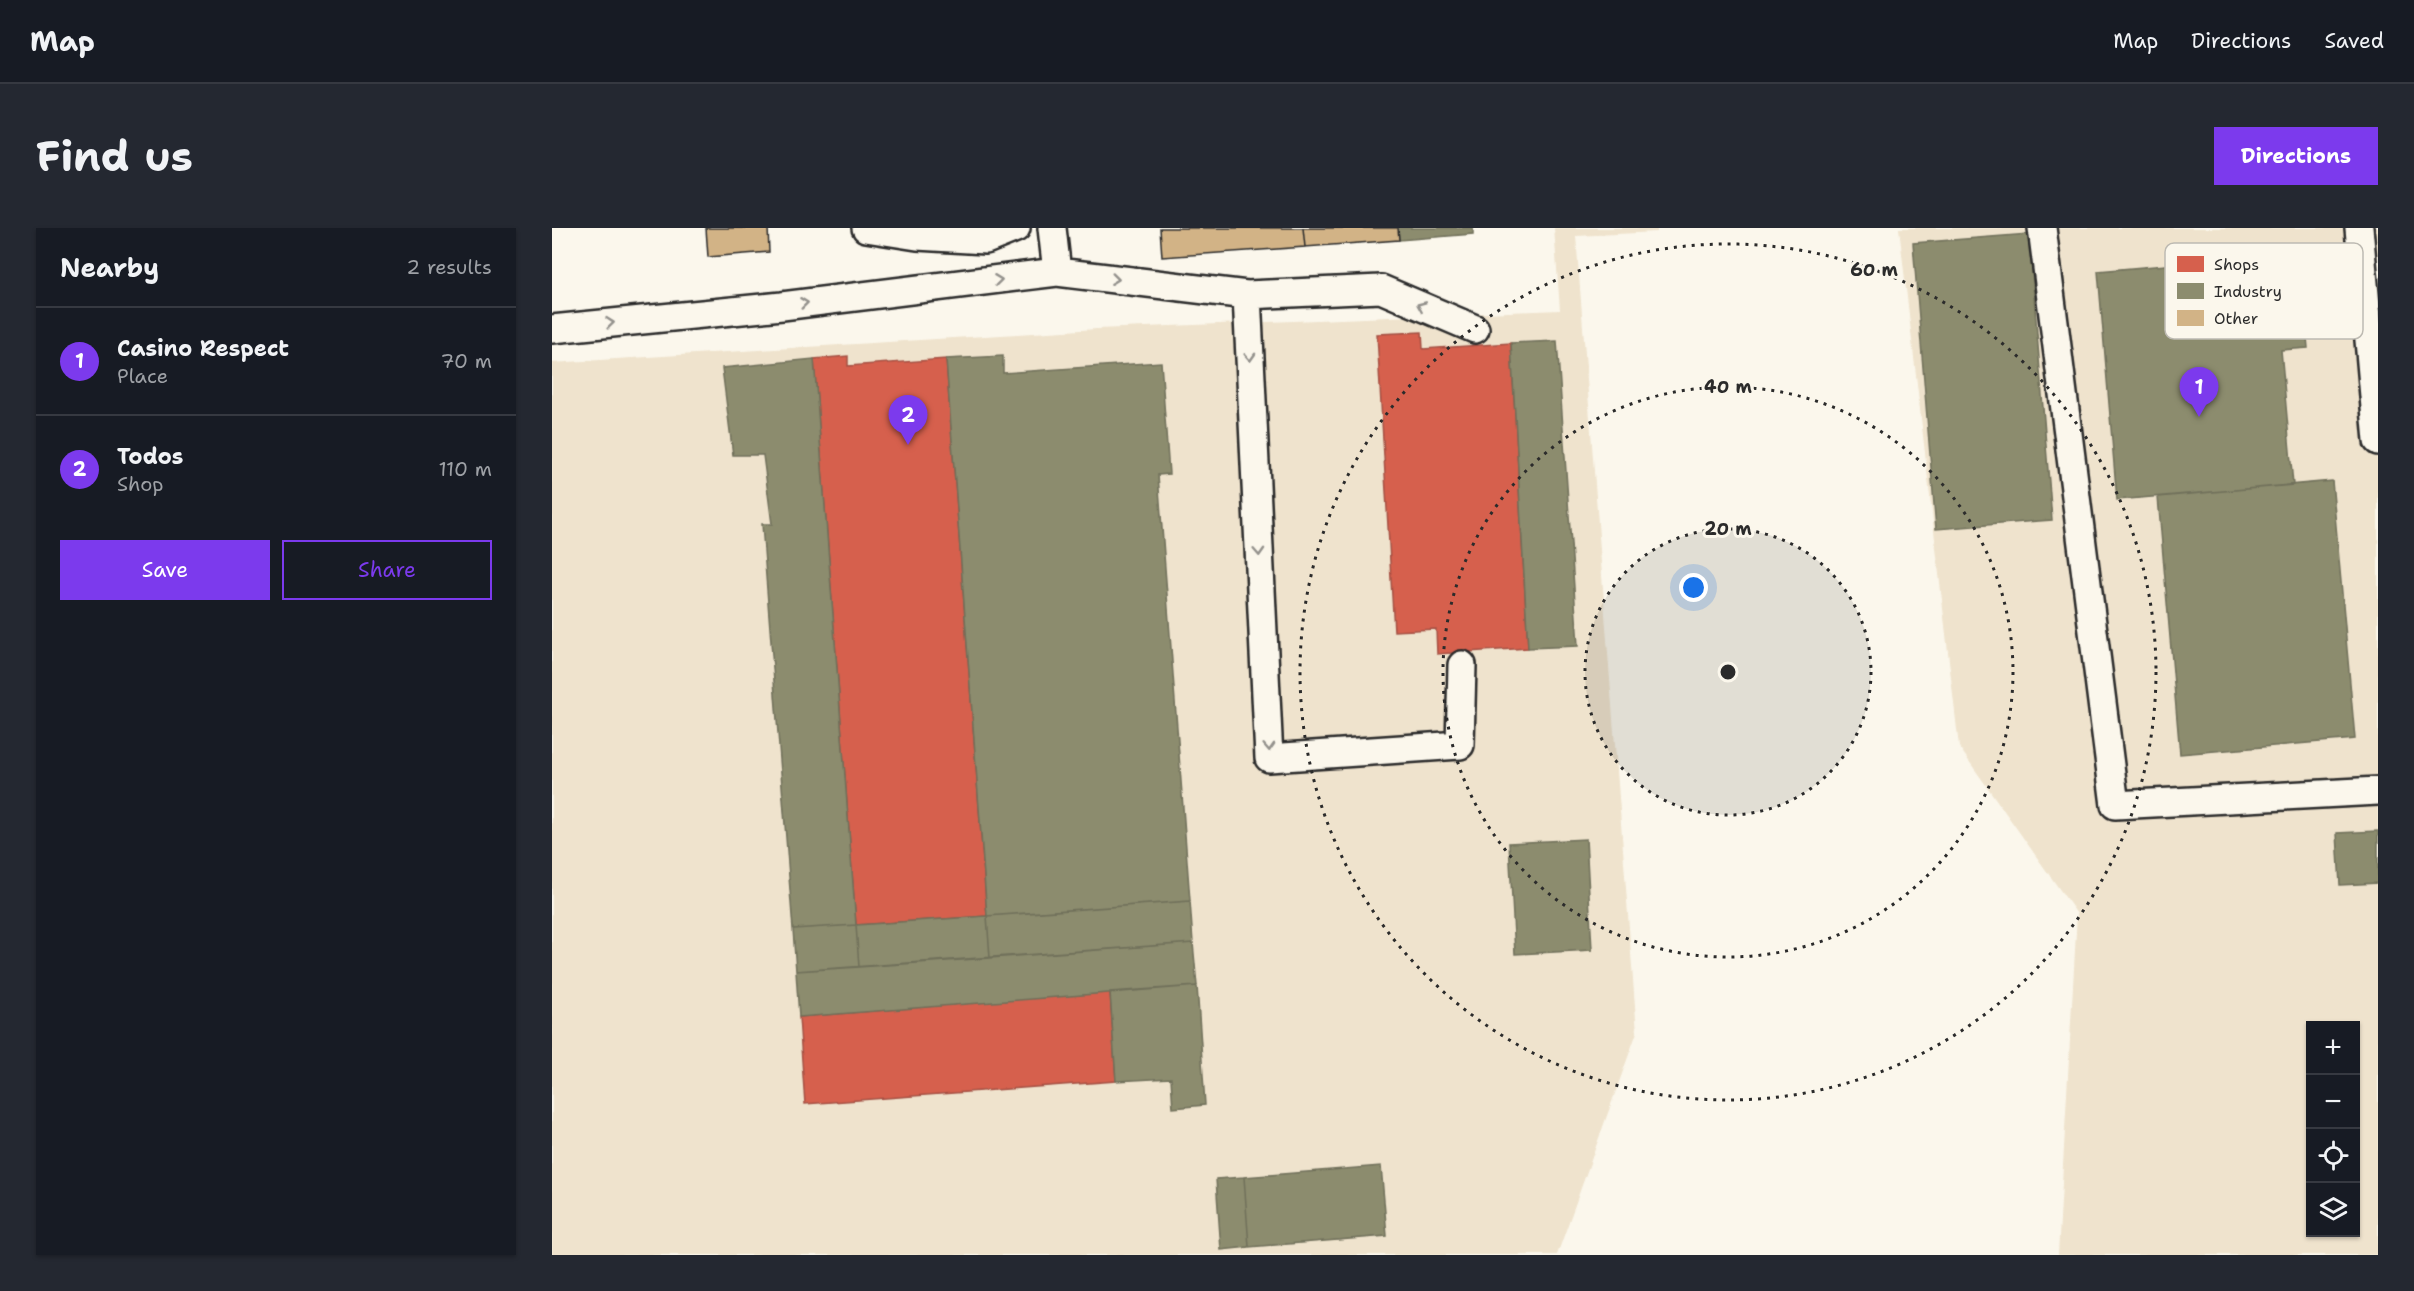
<!DOCTYPE html>
<meta charset="utf-8">
<style>
body{margin:0;font-family:"Shantell Sans",sans-serif;background:#242831;color:#f1f3f6}
.controls{position:absolute;right:18px;bottom:18px;display:grid;overflow:hidden;border-radius:0px;box-shadow:0 2px 4px #0004}
.controls button{width:54px;height:54px;display:grid;place-items:center;padding:0;border:0;border-bottom:2px solid #363941;background:#171b24;color:#f1f3f6;font:30px sans-serif}
.you{position:absolute;left:1142px;top:360px;width:21px;height:21px;margin:-15px;border:4px solid #fff;border-radius:50%;background:#1a73e8;box-shadow:0 0 0 9px #1a73e833}
.badge{display:grid;place-items:center;width:39px;height:39px;border-radius:50%;background:#7c3aed;color:#fff;font-size:20px;font-weight:700}
.pin{position:absolute;translate:-50% -50px;filter:drop-shadow(0 2px 3px #0008)}
.pin::after{content:'';position:absolute;top:32px;width:21px;height:18px;background:inherit;clip-path:polygon(0 0,100% 0,50% 100%)}
.list{margin:0;padding:0;list-style:none}
h2{display:flex;justify-content:space-between;align-items:center;height:78px;margin:0;padding:0 24px;font-size:26px}
h2 small{font-size:20px;font-weight:400;color:#9ea1a6}
.list li{display:grid;grid-template-columns:39px 1fr auto;gap:18px;align-items:center;box-sizing:border-box;height:108px;padding:0 24px;border-top:2px solid #363941}
.list b{display:block;font-size:22px;white-space:nowrap}
.list p{margin:0;font-size:20px;white-space:nowrap;color:#9ea1a6}
.list em{font-size:20px;font-style:normal;color:#9ea1a6}
.actions{display:flex;gap:12px;padding:18px 24px}
.actions a{flex:1;padding:14px 0;border:2px solid #7c3aed;border-radius:0px;text-align:center;font-size:21px;color:#7c3aed}
.actions .main{background:#7c3aed;color:#fff}
.icon{flex:none;width:33px;height:33px;fill:none;stroke:currentColor;stroke-width:2;stroke-linecap:round;stroke-linejoin:round}
.map{position:relative;flex:none;width:1826px;height:1027px;overflow:hidden;border-radius:0px}
header{display:flex;align-items:center;gap:36px;box-sizing:border-box;height:84px;padding:0 30px;background:#171b24;border-bottom:2px solid #363941}
header strong{font-size:28px}
nav{display:flex;gap:33px;margin-inline-start:auto;font-size:21px}
.intro{display:flex;align-items:center;justify-content:space-between;box-sizing:border-box;height:144px;padding:0 36px}
h1{margin:0;font-size:42px}
.button{padding:15px 27px;border-radius:0px;background:#7c3aed;color:#fff;font-size:21px;font-weight:700}
main{display:flex;gap:36px;padding:0 36px}
aside{flex:1;background:#171b24;border-radius:0px;box-shadow:0 2px 4px #0004}
.map>svg:first-child{display:block}
.built{fill:#efe3cd;fill-rule:evenodd}
.shops{fill:#d6604d;stroke:#a35043;stroke-width:1.5}
.industry{fill:#8c8c6e;stroke:#6f6f5a;stroke-width:1.5}
.building{fill:#d2b386;stroke:#2b2b2b;stroke-width:1.5}
.lines{fill:none;stroke-linecap:round;stroke-linejoin:round}
.service-casing{stroke:#2b2b2b;stroke-width:32}
.service{stroke:#fbf7ec;stroke-width:27}
.oneway{stroke:#93918c}
.ring{fill:none;stroke:#2b2b2b;stroke-width:3;stroke-dasharray:3 6}
.key{fill:#fbf7ec;stroke:#bdbab2;stroke-width:1.5}
.key-label{font-size:16px;fill:#2b2b2b}
.centre{fill:#2b2b2b;stroke:#fbf7ec;stroke-width:3}
.ring-label{font-size:18px;text-anchor:middle;font-weight:bold;fill:#2b2b2b;stroke:#fbf7ec;stroke-width:6;stroke-linejoin:round;paint-order:stroke}
</style>
<header>
<strong>Map</strong>
<nav><a>Map</a><a>Directions</a><a>Saved</a></nav>
</header>
<div class="intro"><h1>Find us</h1><a class="button">Directions</a></div>
<main>
<aside>
<h2>Nearby<small>2 results</small></h2>
<ul class="list">
<li><span class="badge">1</span><div><b>Casino Respect</b><p>Place</p></div><em>70 m</em></li>
<li><span class="badge">2</span><div><b>Todos</b><p>Shop</p></div><em>110 m</em></li>
</ul>
<div class="actions"><a class="main">Save</a><a>Share</a></div>
</aside>
<div class="map">
<svg width="1826" height="1027" viewBox="0 0 1826 1027">
<rect width="100%" height="100%" fill="#fbf7ec"/>
<filter id="ink" filterUnits="userSpaceOnUse"><feTurbulence type="fractalNoise" baseFrequency=".0167" numOctaves="2"/><feDisplacementMap in="SourceGraphic" scale="12" xChannelSelector="R" yChannelSelector="G"/><feConvolveMatrix kernelMatrix="1 2 1 2 8 2 1 2 1" color-interpolation-filters="sRGB"/></filter>
<g filter="url(#ink)">
<path class="built" d="M1002,0H1105V4L1024,8L1085,804L1005,1027H0V135L545,101L1008,82Z
M1347,0H1826V1027H1506L1525,686L1407,519ZM1758,798H1804V1004H1758Z"/>
<path class="shops" d="M870,104L871,121L959,115L976,420L885,426L884,401L842,403L825,106Z
M296,128V138L394,131L435,688L304,697L262,131Z
M558,764L564,853L253,876L247,789Z"/>
<path class="industry" d="M846,0H921V6L847,12Z
M1477,6L1500,292L1384,301L1361,15Z
M1764,24L1770,97L1754,98L1756,120L1729,122L1741,257L1565,272L1546,43Z
M1005,113L1026,418L976,420L959,115Z
M451,128V145L609,134L617,246L606,247L638,673L435,688L394,131Z
M262,131L304,697L241,701L210,296H220L211,227H181L170,140Z
M1780,253L1803,511L1628,526L1606,269Z
M1826,603V655L1788,657L1785,605Z
M1034,611L1040,722L963,726L957,615Z
M638,673L641,715L438,730L435,688Z
M435,688L438,730L307,739L304,697Z
M304,697L307,739L244,743L241,701Z
M641,715L645,758L247,789L244,743Z
M645,758L653,877L621,880L619,850L564,853L558,764Z
M829,938L835,1008L697,1019L692,949Z
M692,949L697,1019L669,1022L664,951Z"/>
<path class="building" d="M154,0H216L217,24L156,29Z
M608,0H751L753,19L610,29Z
M751,0H846L847,12L753,19Z"/>
<g class="lines">
<g class="service-casing">
<path id="service" d="M314,0L365,8L434,12L464,0
M1490,0L1563,577L1826,563
M1807,0L1826,213
M505,44L695,67L717,530L908,517L910,437
M695,67L829,61L923,101
M0,101L230,78L505,44L500,0"/>
</g>
<use href="#service" class="service"/>
</g>
<defs><path id="oneway-chevron" d="M-2-3.5L2.5 0L-2 3.5" fill="none" stroke-width="1.6" stroke-linecap="round" stroke-linejoin="round" transform="scale(1.5)"/></defs>
<g class="oneway">
<use href="#oneway-chevron" transform="translate(563 51) rotate(7)"/>
<use href="#oneway-chevron" transform="translate(446 52) rotate(-7)"/>
<use href="#oneway-chevron" transform="translate(252 75) rotate(-7)"/>
<use href="#oneway-chevron" transform="translate(869 78) rotate(-157)"/>
<use href="#oneway-chevron" transform="translate(58 95) rotate(-6)"/>
<use href="#oneway-chevron" transform="translate(698 129) rotate(87)"/>
<use href="#oneway-chevron" transform="translate(707 324) rotate(87)"/>
<use href="#oneway-chevron" transform="translate(717 519) rotate(87)"/>
</g>
</g>
<circle cx="1176" cy="444" r="143" fill="#2b2b2b" fill-opacity=".12"/>
<g class="ring">
<circle cx="1176" cy="444" r="143"/>
<circle cx="1176" cy="444" r="285"/>
<circle cx="1176" cy="444" r="428"/>
</g>
<rect x="1613" y="15" width="198" height="96" rx="9" class="key"/>
<rect x="1625" y="28" width="27" height="16" fill="#d6604d"/>
<rect x="1625" y="55" width="27" height="16" fill="#8c8c6e"/>
<rect x="1625" y="82" width="27" height="16" fill="#d2b386"/>
<g class="key-label">
<text x="1662" y="42">Shops</text>
<text x="1662" y="69">Industry</text>
<text x="1662" y="96">Other</text>
</g>
<circle cx="1176" cy="444" r="9" class="centre"/>
<g class="ring-label">
<text x="1322" y="48">60 m</text>
<text x="1176" y="165">40 m</text>
<text x="1176" y="307">20 m</text>
</g>
</svg>
<div class="controls">
<button>+</button>
<button>−</button>
<button><svg class="icon" aria-label="locate" viewBox="0 0 24 24"><circle cx="12" cy="12" r="6"/><path d="M12 2v4M12 18v4M2 12h4M18 12h4"/></svg></button>
<button><svg class="icon" aria-label="layers" viewBox="0 0 24 24"><path d="M12 4l9 5-9 5-9-5zM3 14l9 5 9-5"/></svg></button>
</div>
<div class="you"></div>
<div class="pin badge" style="left:1647px;top:189px">1</div>
<div class="pin badge" style="left:356px;top:217px">2</div>
</div>
</main>
